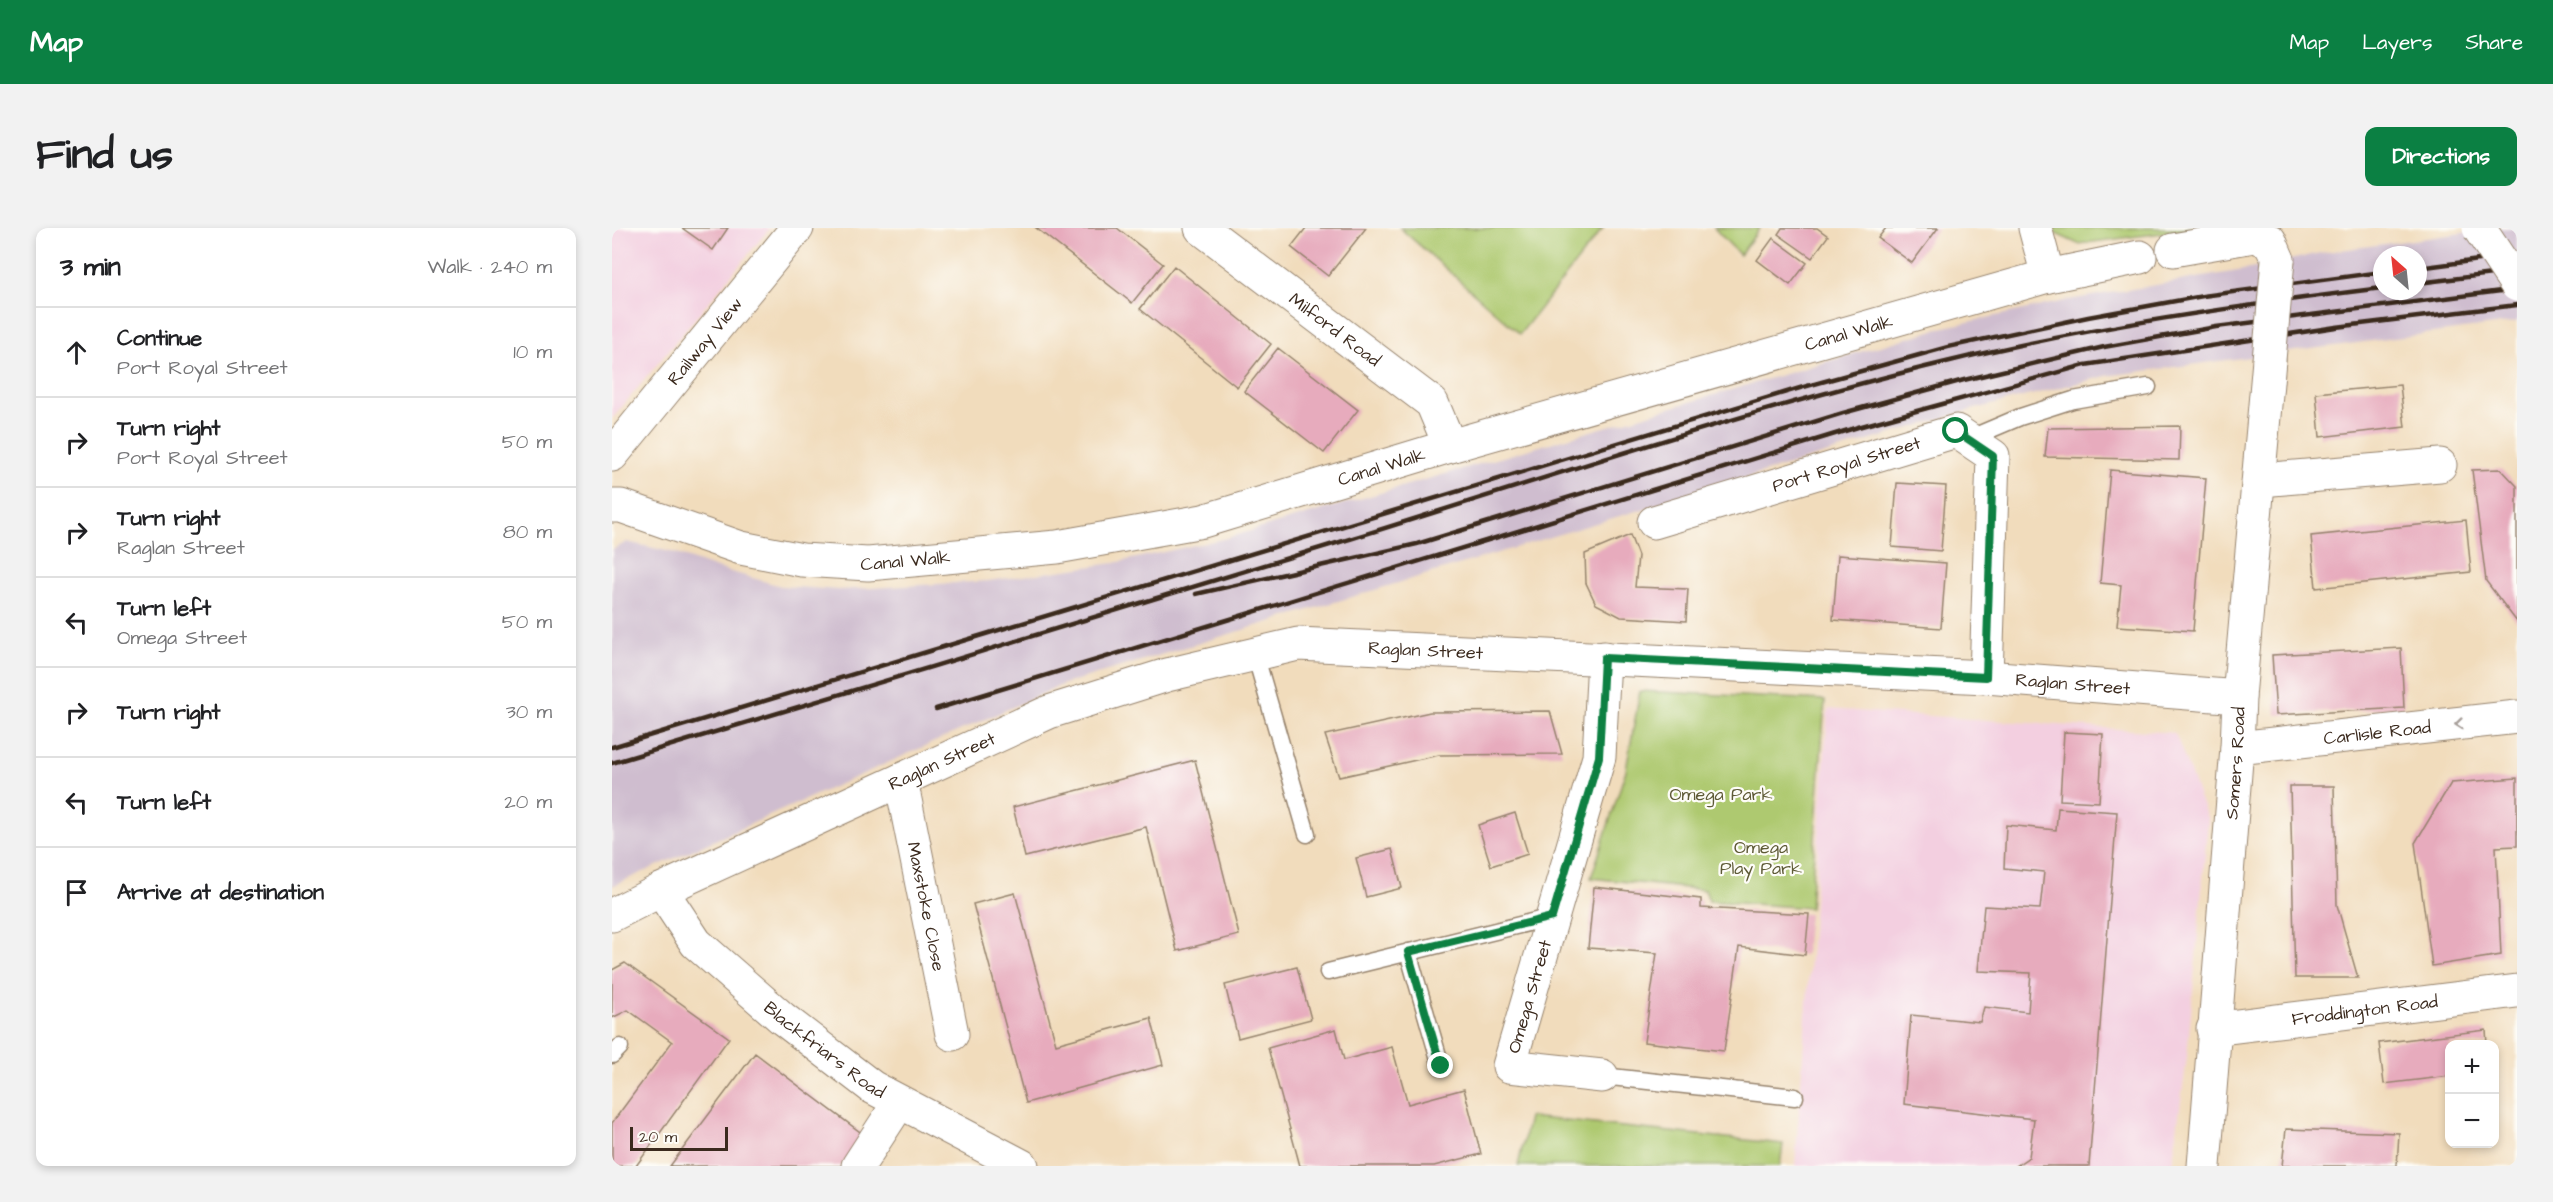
<!DOCTYPE html>
<meta charset="utf-8">
<style>
body{margin:0;font-family:"Architects Daughter",sans-serif;background:#f2f2f2;color:#202124}
.controls{position:absolute;right:18px;bottom:18px;display:grid;overflow:hidden;border-radius:12px;box-shadow:0 3px 9px #0003}
.controls button{width:54px;height:54px;display:grid;place-items:center;padding:0;border:0;border-bottom:2px solid #e0e0e0;background:#fff;color:#202124;font:30px sans-serif}
.compass{position:absolute;left:1761px;top:18px;width:54px;height:54px;border-radius:50%;background:#fff;box-shadow:0 3px 9px #0003;rotate:333deg}
.scale{position:absolute;left:18px;bottom:15px;width:98px;box-sizing:border-box;padding-left:6px;border:3px solid #3b2a1e;border-top:0;font-size:16px;line-height:21px;white-space:nowrap;color:#3b2a1e;-webkit-text-stroke:4px #fdfcf7;paint-order:stroke}
.stop{position:absolute;width:18px;height:18px;margin:-14px;border:4px solid #0b8043;border-radius:50%;background:#fff}
.stop.end{background:#0b8043;border-color:#fff;box-shadow:0 2px 6px #0008}
.list{margin:0;padding:0;list-style:none}
h2{display:flex;justify-content:space-between;align-items:center;height:78px;margin:0;padding:0 24px;font-size:26px}
h2 small{font-size:20px;font-weight:400;color:#757577}
.list li{display:grid;grid-template-columns:39px 1fr auto;gap:18px;align-items:center;box-sizing:border-box;height:90px;padding:0 24px;border-top:2px solid #e0e0e0}
.list b{display:block;font-size:22px;white-space:nowrap}
.list p{margin:0;font-size:20px;white-space:nowrap;color:#757577}
.list em{font-size:20px;font-style:normal;color:#757577}
.icon{flex:none;width:33px;height:33px;fill:none;stroke:currentColor;stroke-width:2;stroke-linecap:round;stroke-linejoin:round}
.map{position:relative;flex:none;width:1905px;height:938px;overflow:hidden;border-radius:12px}
header{display:flex;align-items:center;gap:36px;box-sizing:border-box;height:84px;padding:0 30px;background:#0b8043;color:#fff}
header strong{font-size:28px}
nav{display:flex;gap:33px;margin-inline-start:auto;font-size:21px}
.intro{display:flex;align-items:center;justify-content:space-between;box-sizing:border-box;height:144px;padding:0 36px}
h1{margin:0;font-size:42px}
.button{padding:15px 27px;border-radius:12px;background:#0b8043;color:#fff;font-size:21px;font-weight:700}
main{display:flex;gap:36px;padding:0 36px}
aside{flex:1;background:#fff;border-radius:12px;box-shadow:0 3px 9px #0003}
.map>svg:first-child{display:block}
.built{fill:#f3cfe0}
.industrial{fill:#cfbdcf;fill-rule:evenodd}
.green{fill:#aec96f;stroke:#747a46;stroke-width:1.5}
.building{fill:#e7abbd}
.lines{fill:none;stroke-linecap:round;stroke-linejoin:round}
.lane-casing{stroke:#96836d;stroke-width:19}
.street-casing{stroke:#96836d;stroke-width:35}
.lane{stroke:#fff;stroke-width:16}
.street{stroke:#fff;stroke-width:33}
.rail{stroke:#3b2a1e;stroke-width:4.5}
.street-bridge-casing{stroke:#96836d;stroke-width:35;stroke-linecap:butt}
.primary-bridge-casing{stroke:#96836d;stroke-width:35;stroke-linecap:butt}
.street-bridge{stroke:#fff;stroke-width:33}
.primary-bridge{stroke:#fff;stroke-width:33}
.oneway{stroke:#a79f9a}
.route{stroke:#0b8043;stroke-width:8}
.labels{text-anchor:middle;dominant-baseline:central;stroke-width:4.5;stroke-linejoin:round;paint-order:stroke}
.street-label{font-size:18px;fill:#3b2a1e;stroke:#fdfcf7}
.park-label{font-size:18px;fill:#5e5a36;stroke:#fdfcf7}
</style>
<header>
<strong>Map</strong>
<nav><a>Map</a><a>Layers</a><a>Share</a></nav>
</header>
<div class="intro"><h1>Find us</h1><a class="button">Directions</a></div>
<main>
<aside>
<h2>3 min<small>Walk · 240 m</small></h2>
<ul class="list">
<li><svg class="icon" aria-label="ahead" viewBox="0 0 24 24"><path d="M12 20V5M6 11l6-6 6 6"/></svg><div><b>Continue</b><p>Port Royal Street</p></div><em>10 m</em></li>
<li><svg class="icon" aria-label="right" viewBox="0 0 24 24"><path d="M7 20v-9h11M14 6l5 5-5 5"/></svg><div><b>Turn right</b><p>Port Royal Street</p></div><em>50 m</em></li>
<li><svg class="icon" aria-label="right" viewBox="0 0 24 24"><path d="M7 20v-9h11M14 6l5 5-5 5"/></svg><div><b>Turn right</b><p>Raglan Street</p></div><em>80 m</em></li>
<li><svg class="icon" aria-label="left" viewBox="0 0 24 24"><path d="M17 20v-9H6M10 6l-5 5 5 5"/></svg><div><b>Turn left</b><p>Omega Street</p></div><em>50 m</em></li>
<li><svg class="icon" aria-label="right" viewBox="0 0 24 24"><path d="M7 20v-9h11M14 6l5 5-5 5"/></svg><div><b>Turn right</b></div><em>30 m</em></li>
<li><svg class="icon" aria-label="left" viewBox="0 0 24 24"><path d="M17 20v-9H6M10 6l-5 5 5 5"/></svg><div><b>Turn left</b></div><em>20 m</em></li>
<li><svg class="icon" aria-label="arrive" viewBox="0 0 24 24"><path d="M6 21V4h12l-3 4 3 4H6"/></svg><div><b>Arrive at destination</b></div></li>
</ul>
</aside>
<div class="map">
<svg width="1905" height="938" viewBox="0 0 1905 938">
<rect width="100%" height="100%" fill="#fdfcf7"/>
<filter id="ink" filterUnits="userSpaceOnUse"><feTurbulence type="fractalNoise" baseFrequency=".0167" numOctaves="2"/><feDisplacementMap in="SourceGraphic" scale="12" xChannelSelector="R" yChannelSelector="G"/><feConvolveMatrix kernelMatrix="1 2 1 2 8 2 1 2 1" color-interpolation-filters="sRGB"/></filter>
<filter id="wash" filterUnits="userSpaceOnUse"><feTurbulence type="fractalNoise" baseFrequency=".008" numOctaves="4" result="noise"/><feDisplacementMap in="SourceGraphic" scale="24" xChannelSelector="R" yChannelSelector="G"/><feGaussianBlur stdDeviation="1.35" result="paint"/><feColorMatrix in="noise" values="0 0 0 0 0 0 0 0 0 0 0 0 0 0 0 0 0 1.4 0 .05"/><feComposite in="paint" operator="in"/></filter>
<g filter="url(#wash)">
<rect width="100%" height="100%" fill="#f1dcbc"/>
<path class="built" d="M0,0H158L0,191Z
M1216,481L1563,505L1596,592L1575,829L1560,938H1183Z"/>
<path class="industrial" d="M1887,0H1905V94L1494,148L1355,183L452,456L0,658V322L15,314L59,324L105,340L169,358L227,362L376,353L502,335L615,310L1333,99L1457,72L1643,40L1708,25ZM1770,27H1806V63H1770Z"/>
<path class="green" d="M788,0H991L908,106Z
M1102,0H1148L1128,27Z
M1440,0H1588L1466,16L1442,5Z
M1028,463L1213,472L1198,680L1097,673L1093,662L979,650L1014,542Z
M917,889L1171,916L1168,938H906Z"/>
<g id="blocks">
<path class="building" d="M70,0H116L101,22Z
M424,0H505L551,36L520,75Z
M694,0H754L716,48L679,19Z
M1170,0H1205L1216,8L1200,30L1166,6Z
M1274,0H1326L1300,35L1266,10Z
M1161,10L1195,35L1178,57L1145,32Z
M562,38L659,116L625,159L528,81Z
M666,120L746,182L712,225L632,163Z
M1788,157L1793,199L1708,209L1704,165Z
M1568,198L1567,232L1433,229L1436,200Z
M1889,241L1905,258V394L1874,353L1860,242Z
M1498,242L1594,250L1581,403L1505,398L1509,357L1488,355Z
M1285,255L1334,258L1329,323L1280,319Z
M1854,292L1859,344L1704,360L1699,308Z
M1018,307L1026,328L1023,359L1076,361L1074,393L1009,389L984,376L974,355L973,326Z
M1226,327L1334,335L1329,400L1221,392Z
M1789,420L1792,480L1664,487L1660,427Z
M938,483L950,526L827,527L727,549L713,507L818,484Z
M1452,504L1491,506L1487,574L1448,572Z
M583,532L627,707L565,723L534,599L413,629L401,579Z
M1905,550V618L1884,619L1889,727L1820,738L1803,615L1839,555Z
M1678,558H1722L1725,677L1746,750H1683Z
M1446,580L1505,584L1477,938H1404L1417,929L1422,891L1292,876L1299,787L1368,794L1372,779L1416,784L1419,745L1366,743L1372,678L1428,681L1432,644L1392,640L1394,597L1444,602Z
M903,585L916,626L879,638L866,597Z
M780,621L790,660L754,669L744,630Z
M982,659L1089,671V680L1197,686L1193,727L1127,719L1112,823L1032,814L1045,725L976,720Z
M403,665L444,816L539,790L551,837L414,875L361,676Z
M13,735L117,810L24,938H0V895L60,814L16,782L0,790V742Z
M685,739L699,791L626,810L613,757Z
M724,801L732,832L780,819L796,876L852,861L869,926L822,938H688L656,820Z
M1874,802L1875,816H1838V848L1772,856L1767,815Z
M143,825L252,907L229,938H58Z
M1674,901L1787,905L1785,938H1670Z"/>
</g>
</g>
<g filter="url(#ink)">
<use href="#blocks" fill-opacity="0" stroke="#96836d" stroke-width="1.5"/>
<g class="lines">
<g class="lane-casing">
<path id="lane" d="M1356,211L1408,189L1461,172L1536,159
M643,426L695,606
M796,724L829,838
M716,744L940,689
M0,827L8,819
M990,848L1183,869"/>
</g>
<g class="street-casing">
<g id="street">
<path id="s1" d="M589,0L820,175L838,218"/>
<path d="M1423,0L1436,48"/>
<path d="M1561,22L1642,8L1658,13L1666,32"/>
<path id="s2" d="M0,227L185,0"/>
<path d="M1648,252L1828,237"/>
<path id="s3" d="M0,278H9L129,320L190,332L256,336L445,319L591,293L838,218L1436,48L1528,29"/>
<path id="s4" d="M1042,294L1344,203L1381,228L1374,449"/>
<path id="s5" d="M1625,520L1905,489"/>
<path id="s6" d="M289,552L340,806"/>
<path id="s7" d="M49,662L84,715L170,790L260,859L410,938"/>
<path id="s8" d="M0,687L49,662L437,484L555,447L686,416L1374,449L1627,469"/>
<path id="s9" d="M1601,801L1905,763"/>
<path id="s10" d="M990,848L897,838L987,529L992,430"/>
<path d="M246,938L287,875"/>
<path id="s11" d="M1592,938L1625,520L1627,469L1657,132"/>
</g>
</g>
<use href="#lane" class="lane"/>
<use href="#street" class="street"/>
<path class="rail" d="M1806,40L1905,27
M1806,55L1905,43
M584,366L805,316L1231,185L1352,152L1492,119L1604,99L1905,61
M324,481L1246,199L1473,137L1724,99L1905,77
M0,519L1188,160L1336,119L1476,89L1591,68L1770,44
M0,535C247,461 495,386 741,310C938,249 1134,182 1334,134C1477,99 1624,78 1770,60"/>
<g class="street-bridge-casing">
<path id="street-bridge" d="M1657,132L1666,32"/>
</g>
<g class="primary-bridge-casing">
<path id="primary-bridge" d="M1867,0L1905,57"/>
</g>
<use href="#street-bridge" class="street-bridge"/>
<use href="#primary-bridge" class="primary-bridge"/>
</g>
<defs><path id="oneway-chevron" d="M-2-3.5L2.5 0L-2 3.5" fill="none" stroke-width="1.6" stroke-linecap="round" stroke-linejoin="round" transform="scale(1.5)"/></defs>
<use class="oneway" href="#oneway-chevron" transform="translate(1847 496) rotate(174)"/>
</g>
<g class="lines" filter="url(#ink)">
<path class="route" d="M829,838L796,724L940,689L987,529L992,430L1374,449L1381,228L1344,203"/>
</g>
<g class="labels">
<g class="street-label">
<text stroke="none"><textPath href="#s1" startOffset="168">Milford Road</textPath></text>
<text stroke="none"><textPath href="#s3" startOffset="1275">Canal Walk</textPath></text>
<text stroke="none"><textPath href="#s2" startOffset="147">Railway View</textPath></text>
<text stroke="none"><textPath href="#s4" startOffset="201">Port Royal Street</textPath></text>
<text stroke="none"><textPath href="#s3" startOffset="789">Canal Walk</textPath></text>
<text stroke="none"><textPath href="#s3" startOffset="302">Canal Walk</textPath></text>
<text stroke="none"><textPath href="#s8" startOffset="868">Raglan Street</textPath></text>
<text stroke="none"><textPath href="#s8" startOffset="1516">Raglan Street</textPath></text>
<text stroke="none"><textPath href="#s5" startOffset="141">Carlisle Road</textPath></text>
<text stroke="none"><textPath href="#s8" startOffset="364">Raglan Street</textPath></text>
<text stroke="none"><textPath href="#s11" startOffset="404">Somers Road</textPath></text>
<text stroke="none"><textPath href="#s6" startOffset="129">Maxstoke Close</textPath></text>
<text stroke="none"><textPath href="#s10" startOffset="166">Omega Street</textPath></text>
<text stroke="none"><textPath href="#s9" startOffset="153">Froddington Road</textPath></text>
<text stroke="none"><textPath href="#s7" startOffset="231">Blackfriars Road</textPath></text>
</g>
<g class="park-label">
<text x="1109" y="566">Omega Park</text>
<text x="1149" y="619">Omega<tspan x="1149" dy="21">Play Park</tspan></text>
</g>
</g>
</svg>
<div class="controls">
<button>+</button>
<button>−</button>
</div>
<svg class="compass" viewBox="-18 -18 36 36"><path d="M0-13l5 13h-10z" fill="#e53935"/><path d="M0 13l5-13h-10z" fill="#757577"/></svg>
<div class="scale">20 m</div>
<div class="stop" style="left:1344px;top:203px"></div>
<div class="stop end" style="left:829px;top:838px"></div>
</div>
</main>
